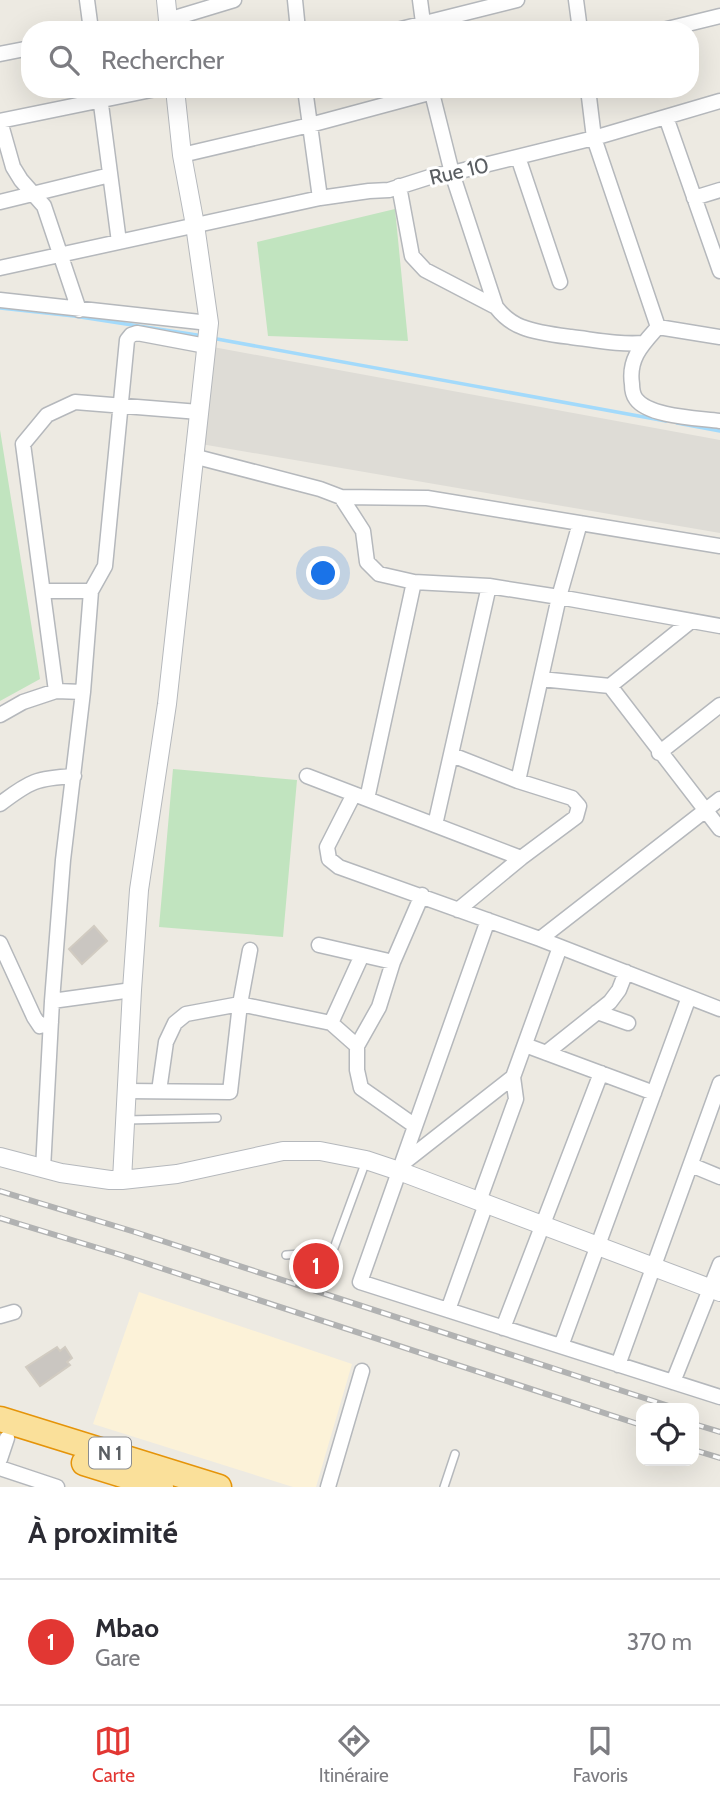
<!DOCTYPE html>
<html lang="fr">
<meta charset="utf-8">
<style>
body{margin:0;font-family:Cabin,sans-serif;background:#f2f2f3;color:#2b2b33}
.controls{position:absolute;right:21px;bottom:21px;display:grid;overflow:hidden;border-radius:14px;box-shadow:0 7px 28px #0002}
.controls button{width:63px;height:63px;display:grid;place-items:center;padding:0;border:0;border-bottom:2px solid #e1e1e2;background:#fff;color:#2b2b33;font:35px sans-serif}
.you{position:absolute;left:324px;top:574px;width:24px;height:24px;margin:-18px;border:5px solid #fff;border-radius:50%;background:#1a73e8;box-shadow:0 0 0 10px #1a73e833}
.badge{display:grid;place-items:center;width:46px;height:46px;border-radius:50%;background:#e23733;color:#fff;font-size:23px;font-weight:700}
.pin{position:absolute;translate:-50% -50%;border:4px solid #fff;box-shadow:0 2px 7px #0006}
.list{margin:0;padding:0;list-style:none}
h2{display:flex;justify-content:space-between;align-items:center;height:91px;margin:0;padding:0 28px;font-size:30px}
h2 small{font-size:23px;font-weight:400;color:#7c7c81}
.list li{display:grid;grid-template-columns:46px 1fr auto;gap:21px;align-items:center;box-sizing:border-box;height:126px;padding:0 28px;border-top:2px solid #e1e1e2}
.list b{display:block;font-size:26px;white-space:nowrap}
.list p{margin:0;font-size:23px;white-space:nowrap;color:#7c7c81}
.list em{font-size:23px;font-style:normal;color:#7c7c81}
.icon{flex:none;width:38px;height:38px;fill:none;stroke:currentColor;stroke-width:2;stroke-linecap:round;stroke-linejoin:round}
.map{position:relative;flex:none;width:720px;height:1487px;overflow:hidden}
.search{position:absolute;background:#fff;box-shadow:0 7px 28px #0002;left:21px;right:21px;top:21px;height:77px;display:flex;align-items:center;gap:18px;box-sizing:border-box;padding:0 24px;border-radius:28px;color:#7c7c81;font-size:26px}
.sheet{height:217px;background:#fff}
nav{display:flex;justify-content:space-around;align-items:center;box-sizing:border-box;height:98px;border-top:2px solid #e1e1e2;background:#fff;font-size:19px;color:#7c7c81}
nav a{display:grid;justify-items:center;gap:4px}
nav .on{color:#e23733}
.map>svg:first-child{display:block}
.commercial{fill:#fcf2d8}
.industrial{fill:#dedcd6}
.green{fill:#c1e4bf}
.lines{fill:none;stroke-linecap:round;stroke-linejoin:round}
.stream{stroke:#a3dafb;stroke-width:3.5}
.building{fill:#cac6c1;stroke:#d1cbc1;stroke-width:2}
.service-casing{stroke:#b5b8bc;stroke-width:10}
.minor-casing{stroke:#b5b8bc;stroke-width:17}
.tertiary-casing{stroke:#b5b8bc;stroke-width:20}
.trunk-casing{stroke:#e59409;stroke-width:27}
.service{stroke:#fff;stroke-width:7}
.minor{stroke:#fff;stroke-width:14}
.tertiary{stroke:#fff;stroke-width:18}
.trunk{stroke:#fae09a;stroke-width:24}
.rail-casing{stroke:#b1b2b2;stroke-width:6}
.rail{stroke:#fff;stroke-width:3.5;stroke-dasharray:10;stroke-linecap:butt}
.labels{text-anchor:middle;dominant-baseline:central;stroke-width:6;stroke-linejoin:round;paint-order:stroke}
.shield{fill:#fff;stroke:#8c8e91;stroke-width:2}
.shield-label{font-size:19px;font-weight:bold;fill:#5a5e62}
.street-label{font-size:21px;fill:#5a5e62;stroke:#fff}
</style>
<div class="map">
<svg width="720" height="1487" viewBox="0 0 720 1487">
<rect width="100%" height="100%" fill="#edeae2"/>
<path class="commercial" d="M139,1292L352,1364L316,1487H293L93,1424Z"/>
<path class="industrial" d="M213,347L720,440V533L201,444Z"/>
<path class="green" d="M395,209L408,341L268,336L257,242Z
M0,430L40,679L0,701Z
M173,769L297,780L283,937L159,927Z"/>
<g class="lines">
<path class="stream" d="M0,308L74,316L197,335
M217,339L666,421
M677,423L720,431"/>
</g>
<path class="building" d="M94,926L107,941L82,964L69,949Z
M57,1347L60,1351L65,1347L72,1358L67,1362L70,1365L40,1386L26,1367Z"/>
<g class="lines">
<g class="service-casing">
<path id="service" d="M126,1120L217,1118
M286,1255L329,1252L334,1248L366,1161
M444,1487L455,1454"/>
</g>
<g class="minor-casing">
<path id="minor" d="M87,0L91,30
M295,0L298,30
M420,0L424,30
M576,0L580,30
M168,20L234,0
M397,30L517,0
M663,30L720,16
M0,54L30,48
M99,89L119,242
M305,89L320,198
M431,89L452,173L496,307C503,316 511,323 522,327C537,333 555,335 571,337C596,340 619,345 644,343
M588,89L594,138L658,327C643,344 628,358 632,384C632,389 633,395 636,399C649,417 699,418 720,421
M666,117L720,271
M0,121L13,167L21,180L44,206L79,310
M0,121L156,89
M182,155L310,125L444,89
M518,157L560,282
M399,186L412,256L425,270L496,307
M694,198L720,190
M0,202L110,175
M0,268L320,198L369,191L389,190L436,175L452,173L594,138L720,101
M0,300L209,323
M658,327L720,337
M193,456L320,489L341,497L363,531L367,562L379,574L414,582L489,586L559,597L720,626
M341,497L427,498L720,546
M43,591H91
M541,679L610,686L691,621
M610,686L720,829
M56,691L23,444L47,415L75,402L199,412
M0,715L23,702L56,691L83,692
M659,753L720,705
M452,755L518,781L572,798L579,806L576,817L521,858L458,910
M307,776L521,858
M518,781L559,597L580,523
M354,794L327,847L329,859L339,867L540,939L720,1009
M367,799L414,582
M0,804C30,781 37,778 74,776
M435,825L489,586
M488,920L360,1282L720,1397
M540,939L720,799
M0,943L34,1017L40,1026L51,1022
M319,945L393,962
M52,1001L132,990
M597,1012L628,1023
M331,1023L362,955
M525,1045L654,1093
M546,1053L610,1002L619,990L626,972
M126,1091L230,1092L240,1004L250,950
M159,1091L166,1042L175,1023L186,1014L240,1004L331,1023L357,1046
M415,1126L361,1088L357,1070V1046L379,1007L393,962L422,895
M402,1164L513,1077
M691,1165L720,1177
M43,1169L52,1001L63,860L83,692L91,591L105,566L127,340L131,335L137,333L206,346
M479,1201L516,1099L513,1077L560,947
M448,1310L486,1204
M0,1316L14,1312
M503,1328L601,1073
M561,1346L689,997
M618,1365L720,1083
M673,1382L720,1264
M0,1459L7,1438
M0,1468L57,1487
M328,1487L362,1371"/>
</g>
<g class="tertiary-casing">
<path id="tertiary" d="M166,0L169,30
M0,1157L61,1173L110,1180H122L177,1174L283,1151H320L366,1160L399,1171L720,1292
M122,1180L132,990L139,890L167,704L209,323L195,225L182,155L175,89"/>
</g>
<g class="trunk-casing">
<path id="trunk" d="M0,1419L219,1487
M84,1463L161,1487"/>
</g>
<use href="#service" class="service"/>
<use href="#minor" class="minor"/>
<use href="#tertiary" class="tertiary"/>
<use href="#trunk" class="trunk"/>
<g class="rail-casing">
<path id="rail" d="M0,1191L135,1232L675,1408
M0,1218L121,1255L641,1425
M694,1424L720,1432
M694,1450L720,1458"/>
</g>
<use href="#rail" class="rail"/>
</g>
<g class="labels">
<rect class="shield" x="89" y="1437.5" width="42" height="31" rx="5"/>
<g class="shield-label">
<text x="110" y="1453">N 1</text>
</g>
<g class="street-label">
<text transform="translate(459 171) rotate(-13)">Rue 10</text>
</g>
</g>
</svg>
<div class="controls">
<button><svg class="icon" aria-label="locate" viewBox="0 0 24 24"><circle cx="12" cy="12" r="6"/><path d="M12 2v4M12 18v4M2 12h4M18 12h4"/></svg></button>
</div>
<div class="you"></div>
<div class="pin badge" style="left:316px;top:1266px">1</div>
<div class="search"><svg class="icon" aria-label="search" viewBox="0 0 24 24"><circle cx="10" cy="10" r="6"/><path d="M15 15l6 6"/></svg>Rechercher</div>
</div>
<section class="sheet">
<h2>À proximité<small></small></h2>
<ul class="list">
<li><span class="badge">1</span><div><b>Mbao</b><p>Gare</p></div><em>370 m</em></li>
</ul>
</section>
<nav>
<a class="on"><svg class="icon" aria-label="map" viewBox="0 0 24 24"><path d="M3 6l6-2 6 2 6-2v14l-6 2-6-2-6 2zM9 4v14M15 6v14"/></svg>Carte</a>
<a><svg class="icon" aria-label="directions" viewBox="0 0 24 24"><path d="M12 3l9 9-9 9-9-9zM9 14v-3h6M13 9l2 2-2 2"/></svg>Itinéraire</a>
<a><svg class="icon" aria-label="saved" viewBox="0 0 24 24"><path d="M7 4h10v16l-5-4-5 4z"/></svg>Favoris</a>
</nav>
